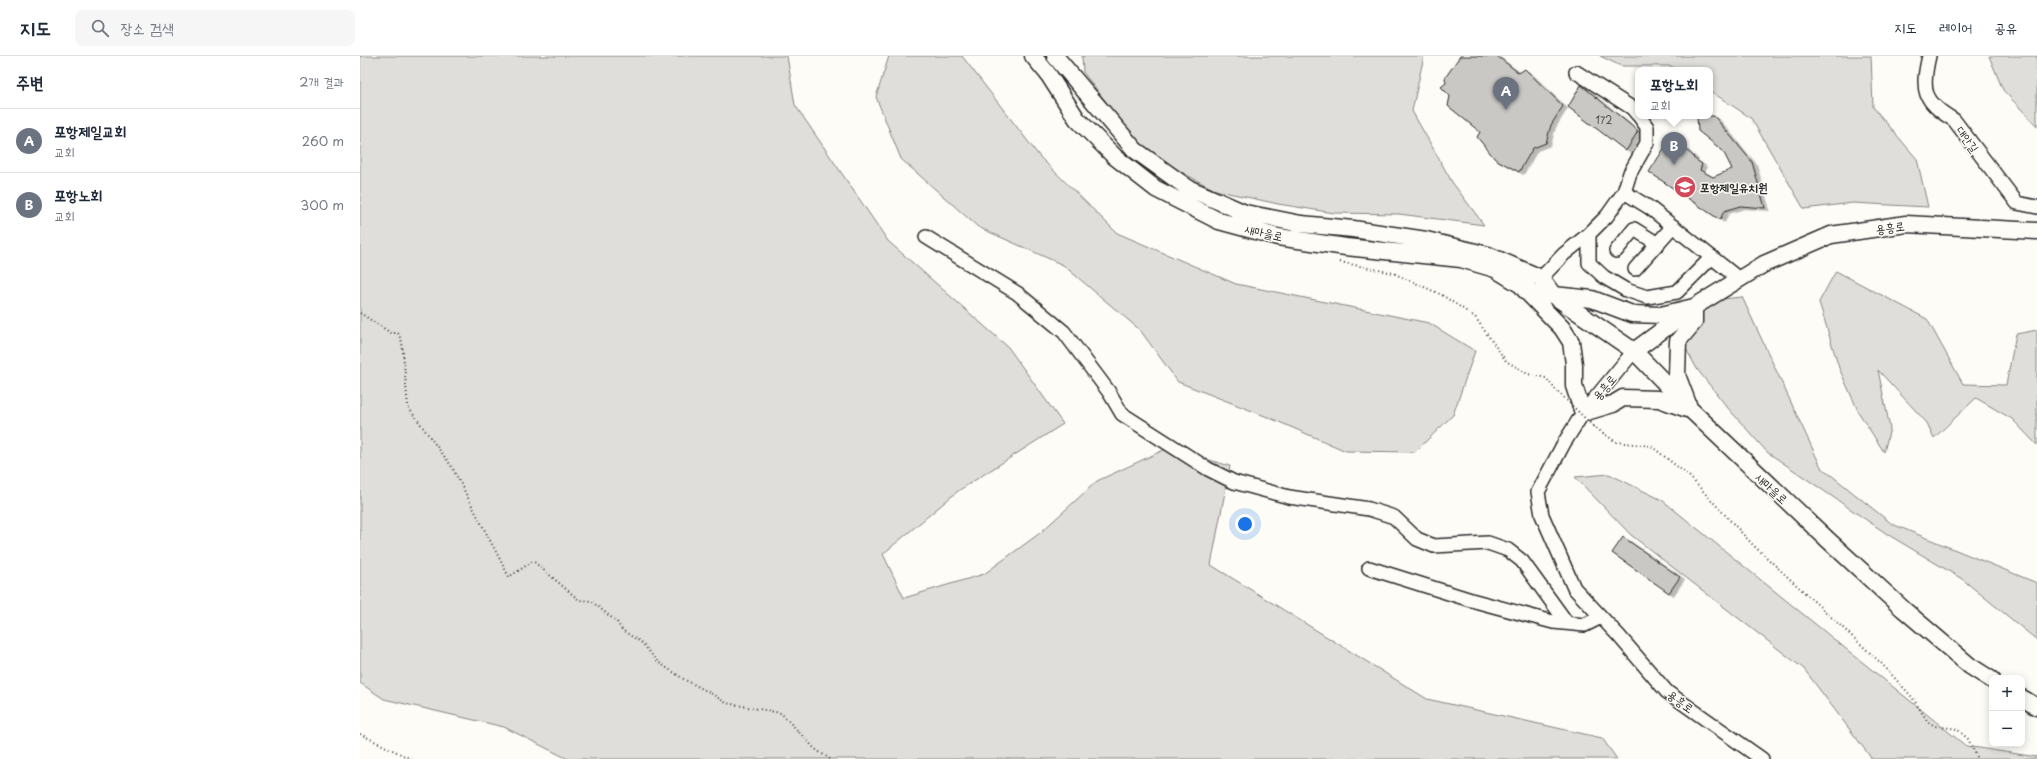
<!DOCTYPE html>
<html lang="ko">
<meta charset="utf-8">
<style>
body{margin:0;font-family:"Playpen Sans","Poor Story",sans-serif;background:#f6f6f7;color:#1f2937}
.controls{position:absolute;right:12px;bottom:12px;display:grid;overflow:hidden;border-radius:8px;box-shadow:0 2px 10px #0003}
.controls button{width:36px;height:36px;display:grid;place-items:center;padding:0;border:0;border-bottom:1px solid #e0e1e3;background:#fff;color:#1f2937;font:20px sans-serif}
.you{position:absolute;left:885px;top:468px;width:14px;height:14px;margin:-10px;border:3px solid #fff;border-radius:50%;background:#1a73e8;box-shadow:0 0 0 6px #1a73e833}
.badge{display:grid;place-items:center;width:26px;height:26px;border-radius:50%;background:#ea580c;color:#fff;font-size:13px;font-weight:700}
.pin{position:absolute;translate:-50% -33px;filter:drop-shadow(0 1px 2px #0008)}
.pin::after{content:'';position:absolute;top:21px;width:14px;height:12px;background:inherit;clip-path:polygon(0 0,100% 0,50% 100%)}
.popup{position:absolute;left:1275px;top:11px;width:78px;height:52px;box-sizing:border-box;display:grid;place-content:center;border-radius:8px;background:#fff;filter:drop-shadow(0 1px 3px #0005);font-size:13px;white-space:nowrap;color:#747a83}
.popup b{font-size:15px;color:#1f2937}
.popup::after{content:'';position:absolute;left:50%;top:100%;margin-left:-8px;border:8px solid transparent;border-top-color:#fff}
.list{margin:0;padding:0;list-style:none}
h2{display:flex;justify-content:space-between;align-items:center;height:52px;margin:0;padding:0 16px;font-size:17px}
h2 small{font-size:13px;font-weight:400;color:#747a83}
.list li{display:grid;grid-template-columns:26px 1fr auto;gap:12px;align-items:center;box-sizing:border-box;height:64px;padding:0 16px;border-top:1px solid #e0e1e3}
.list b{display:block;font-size:15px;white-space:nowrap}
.list p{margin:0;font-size:13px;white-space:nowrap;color:#747a83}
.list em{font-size:13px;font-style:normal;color:#747a83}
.icon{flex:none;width:22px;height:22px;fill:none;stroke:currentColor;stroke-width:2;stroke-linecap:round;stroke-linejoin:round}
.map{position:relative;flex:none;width:1677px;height:703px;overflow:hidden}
header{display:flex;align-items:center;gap:24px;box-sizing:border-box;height:56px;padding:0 20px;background:#fff;border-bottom:1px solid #e0e1e3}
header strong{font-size:19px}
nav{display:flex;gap:22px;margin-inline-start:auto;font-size:14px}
.search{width:280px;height:36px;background:#f6f6f7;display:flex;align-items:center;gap:10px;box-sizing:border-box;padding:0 14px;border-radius:8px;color:#747a83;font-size:15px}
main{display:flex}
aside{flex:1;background:#fff}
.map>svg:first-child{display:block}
.green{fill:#dfdeda;stroke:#858482}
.building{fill:#c9c8c4;stroke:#2b2b2b;filter:url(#shadow)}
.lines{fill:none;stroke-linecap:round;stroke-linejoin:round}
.minor-casing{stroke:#2b2b2b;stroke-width:16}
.major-casing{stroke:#2b2b2b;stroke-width:19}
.path{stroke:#2b2b2b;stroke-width:2;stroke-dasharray:1 3;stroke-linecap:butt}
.minor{stroke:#fdfcf7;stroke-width:13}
.major{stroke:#fdfcf7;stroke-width:16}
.path-bridge{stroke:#2b2b2b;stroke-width:2;stroke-dasharray:1 3;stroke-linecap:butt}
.labels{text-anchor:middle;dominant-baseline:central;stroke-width:3;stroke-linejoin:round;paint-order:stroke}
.number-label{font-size:10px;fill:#525251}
.street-label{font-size:12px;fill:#2b2b2b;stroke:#fdfcf7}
.poi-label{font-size:12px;font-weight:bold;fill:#2b2b2b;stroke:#fdfcf7;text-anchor:start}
</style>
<header>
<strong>지도</strong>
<div class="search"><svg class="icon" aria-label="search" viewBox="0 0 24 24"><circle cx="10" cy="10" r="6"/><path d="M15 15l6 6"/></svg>장소 검색</div>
<nav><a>지도</a><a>레이어</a><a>공유</a></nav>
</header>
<main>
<aside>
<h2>주변<small>2개 결과</small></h2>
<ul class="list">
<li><span class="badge" style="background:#6b7280">A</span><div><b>포항제일교회</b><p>교회</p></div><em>260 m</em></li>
<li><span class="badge" style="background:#6b7280">B</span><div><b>포항노회</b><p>교회</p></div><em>300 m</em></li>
</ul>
</aside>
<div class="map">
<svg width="1677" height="703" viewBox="0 0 1677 703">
<defs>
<filter id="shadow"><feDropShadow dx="4.5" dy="2.5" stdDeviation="0" flood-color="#0004"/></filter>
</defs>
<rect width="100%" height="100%" fill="#fdfcf7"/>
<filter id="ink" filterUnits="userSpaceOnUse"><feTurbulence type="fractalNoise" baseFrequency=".025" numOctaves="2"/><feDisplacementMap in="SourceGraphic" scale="8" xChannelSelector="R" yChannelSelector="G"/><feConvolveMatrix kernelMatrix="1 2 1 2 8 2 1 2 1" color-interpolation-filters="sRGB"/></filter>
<g filter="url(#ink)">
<path class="green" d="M0,0H427L435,49L528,185L648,291L703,368L598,435L523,498L544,542L624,518L680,477L737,425L808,392L870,410L851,509L1067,643L1242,682L1257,703H208L144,671L24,643L0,627Z
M529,0H602L680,101L757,177L876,228L1069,267L1115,295L1093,359L1055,396L986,395L910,362L818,326L780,274L703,209L618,171L541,103L516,41Z
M722,0H1064L1052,55L1092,126L1124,169L1039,158L974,157L918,148L855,134L793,101L776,85L723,16Z
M1240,0H1511L1513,51L1557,103L1568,151L1492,147L1444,153L1391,62L1350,35V14H1317L1311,10H1261Z
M1629,0H1677V70L1643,34Z
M1476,215L1567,263L1603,328L1646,329L1656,278L1677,274V389L1652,363L1616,342L1574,382L1567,367L1518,314L1530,372L1524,396L1499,357L1479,312L1459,246Z
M1382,241L1461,411L1532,468L1677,527V584L1602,523L1527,478L1407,396L1367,351L1337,313L1313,269L1342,245Z
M1249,418L1302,444L1606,690L1677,701V703H1512L1444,613L1271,479L1215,421Z"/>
<path class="building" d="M1100,0H1137L1159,17L1165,13L1203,50L1191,69L1186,87L1173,92L1159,116L1135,103L1117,81L1120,76L1088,50L1090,40L1081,31L1086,27L1085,22Z
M1221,29L1278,75L1266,95L1208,51Z
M1337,60H1354L1392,106L1405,152L1380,150L1364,155L1360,164L1289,116L1305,91L1318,99L1322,90L1334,101L1333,102L1342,108L1340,114L1353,121L1372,113L1363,95L1338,75Z
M1263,481L1320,521L1309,537L1252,497Z"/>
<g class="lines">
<g class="minor-casing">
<path id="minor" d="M1569,0C1561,34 1563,46 1594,64L1657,147L1677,151
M1216,16L1272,52L1278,59
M1264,136L1270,117L1287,87V71L1279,60
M566,181L657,237L704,276L749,336L762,358L848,413L874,426L929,441L1009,453L1034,461L1057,483L1074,490L1128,487L1148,494L1162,505L1207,567
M1256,195L1274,173L1298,188
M1352,201L1317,236L1287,241L1266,234L1244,221L1229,207V178L1247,160L1264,136L1290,152L1379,223
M1275,213L1313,170
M1181,222L1204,198L1229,178
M1274,295L1223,357L1204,387L1178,436L1182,459L1214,532L1259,580L1307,636L1402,703
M1009,512L1111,544L1193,566L1225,569L1241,561"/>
</g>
<g class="major-casing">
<path id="major" d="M673,0L688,18L717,63L755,101L796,133L859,165L918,181L986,191L1101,203L1135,213L1174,237L1232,243L1272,258L1301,259L1334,251
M695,0L775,94L828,132L885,157L941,168L993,173L1066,184L1128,199L1181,222L1194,240L1274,295L1331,354L1467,483L1543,553L1610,610L1632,624
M1164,233L1202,272L1211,286L1214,308V330L1223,357L1253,348L1263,342L1299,343L1327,353
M1274,295L1334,251L1404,208L1471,179L1546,168L1677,175
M1328,348L1317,319L1318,285L1334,266V251
M1662,642L1677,651"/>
</g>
<path class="path" d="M980,206L1033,217L1082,239L1115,261L1146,305L1168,318L1186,322L1195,333
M0,257L31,277H38L42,286L48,351L92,411L149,521L173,505L219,544L231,545L257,566L262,574L282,587L298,606L325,624L349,636L366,647L421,657L455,693L470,703
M1233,370L1256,386L1291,390L1328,419L1393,489L1521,607L1552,641L1568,666L1575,670L1597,673L1608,683L1618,703
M0,678L51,703"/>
<use href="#minor" class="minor"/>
<use href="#major" class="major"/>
<path class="path-bridge" d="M1195,333L1233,370"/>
</g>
</g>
<defs>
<g id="school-disc" transform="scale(1.15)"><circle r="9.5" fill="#d1495b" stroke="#fdfcf7"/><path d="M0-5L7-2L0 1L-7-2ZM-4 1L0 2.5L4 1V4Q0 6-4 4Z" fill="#fff"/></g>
</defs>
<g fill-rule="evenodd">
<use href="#school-disc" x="1325" y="131"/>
</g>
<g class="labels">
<g class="number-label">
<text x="1244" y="63">172</text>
</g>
<g class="street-label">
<text transform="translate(1608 83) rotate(54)">대안길</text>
<text transform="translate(1530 171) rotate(-7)">용흥로</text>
<text transform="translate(904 176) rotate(13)">새마을로</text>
<text transform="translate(1244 331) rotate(-50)">용흥로</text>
<text transform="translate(1412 432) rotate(43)">새마을로</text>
<text transform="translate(1321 645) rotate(36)">용흥로</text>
</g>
<g class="poi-label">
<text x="1340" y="131">포항제일유치원</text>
</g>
</g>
</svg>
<div class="controls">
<button>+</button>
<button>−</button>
</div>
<div class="you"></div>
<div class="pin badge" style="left:1146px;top:54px;background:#6b7280">A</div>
<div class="pin badge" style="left:1314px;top:109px;background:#6b7280">B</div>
<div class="popup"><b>포항노회</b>교회</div>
</div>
</main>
